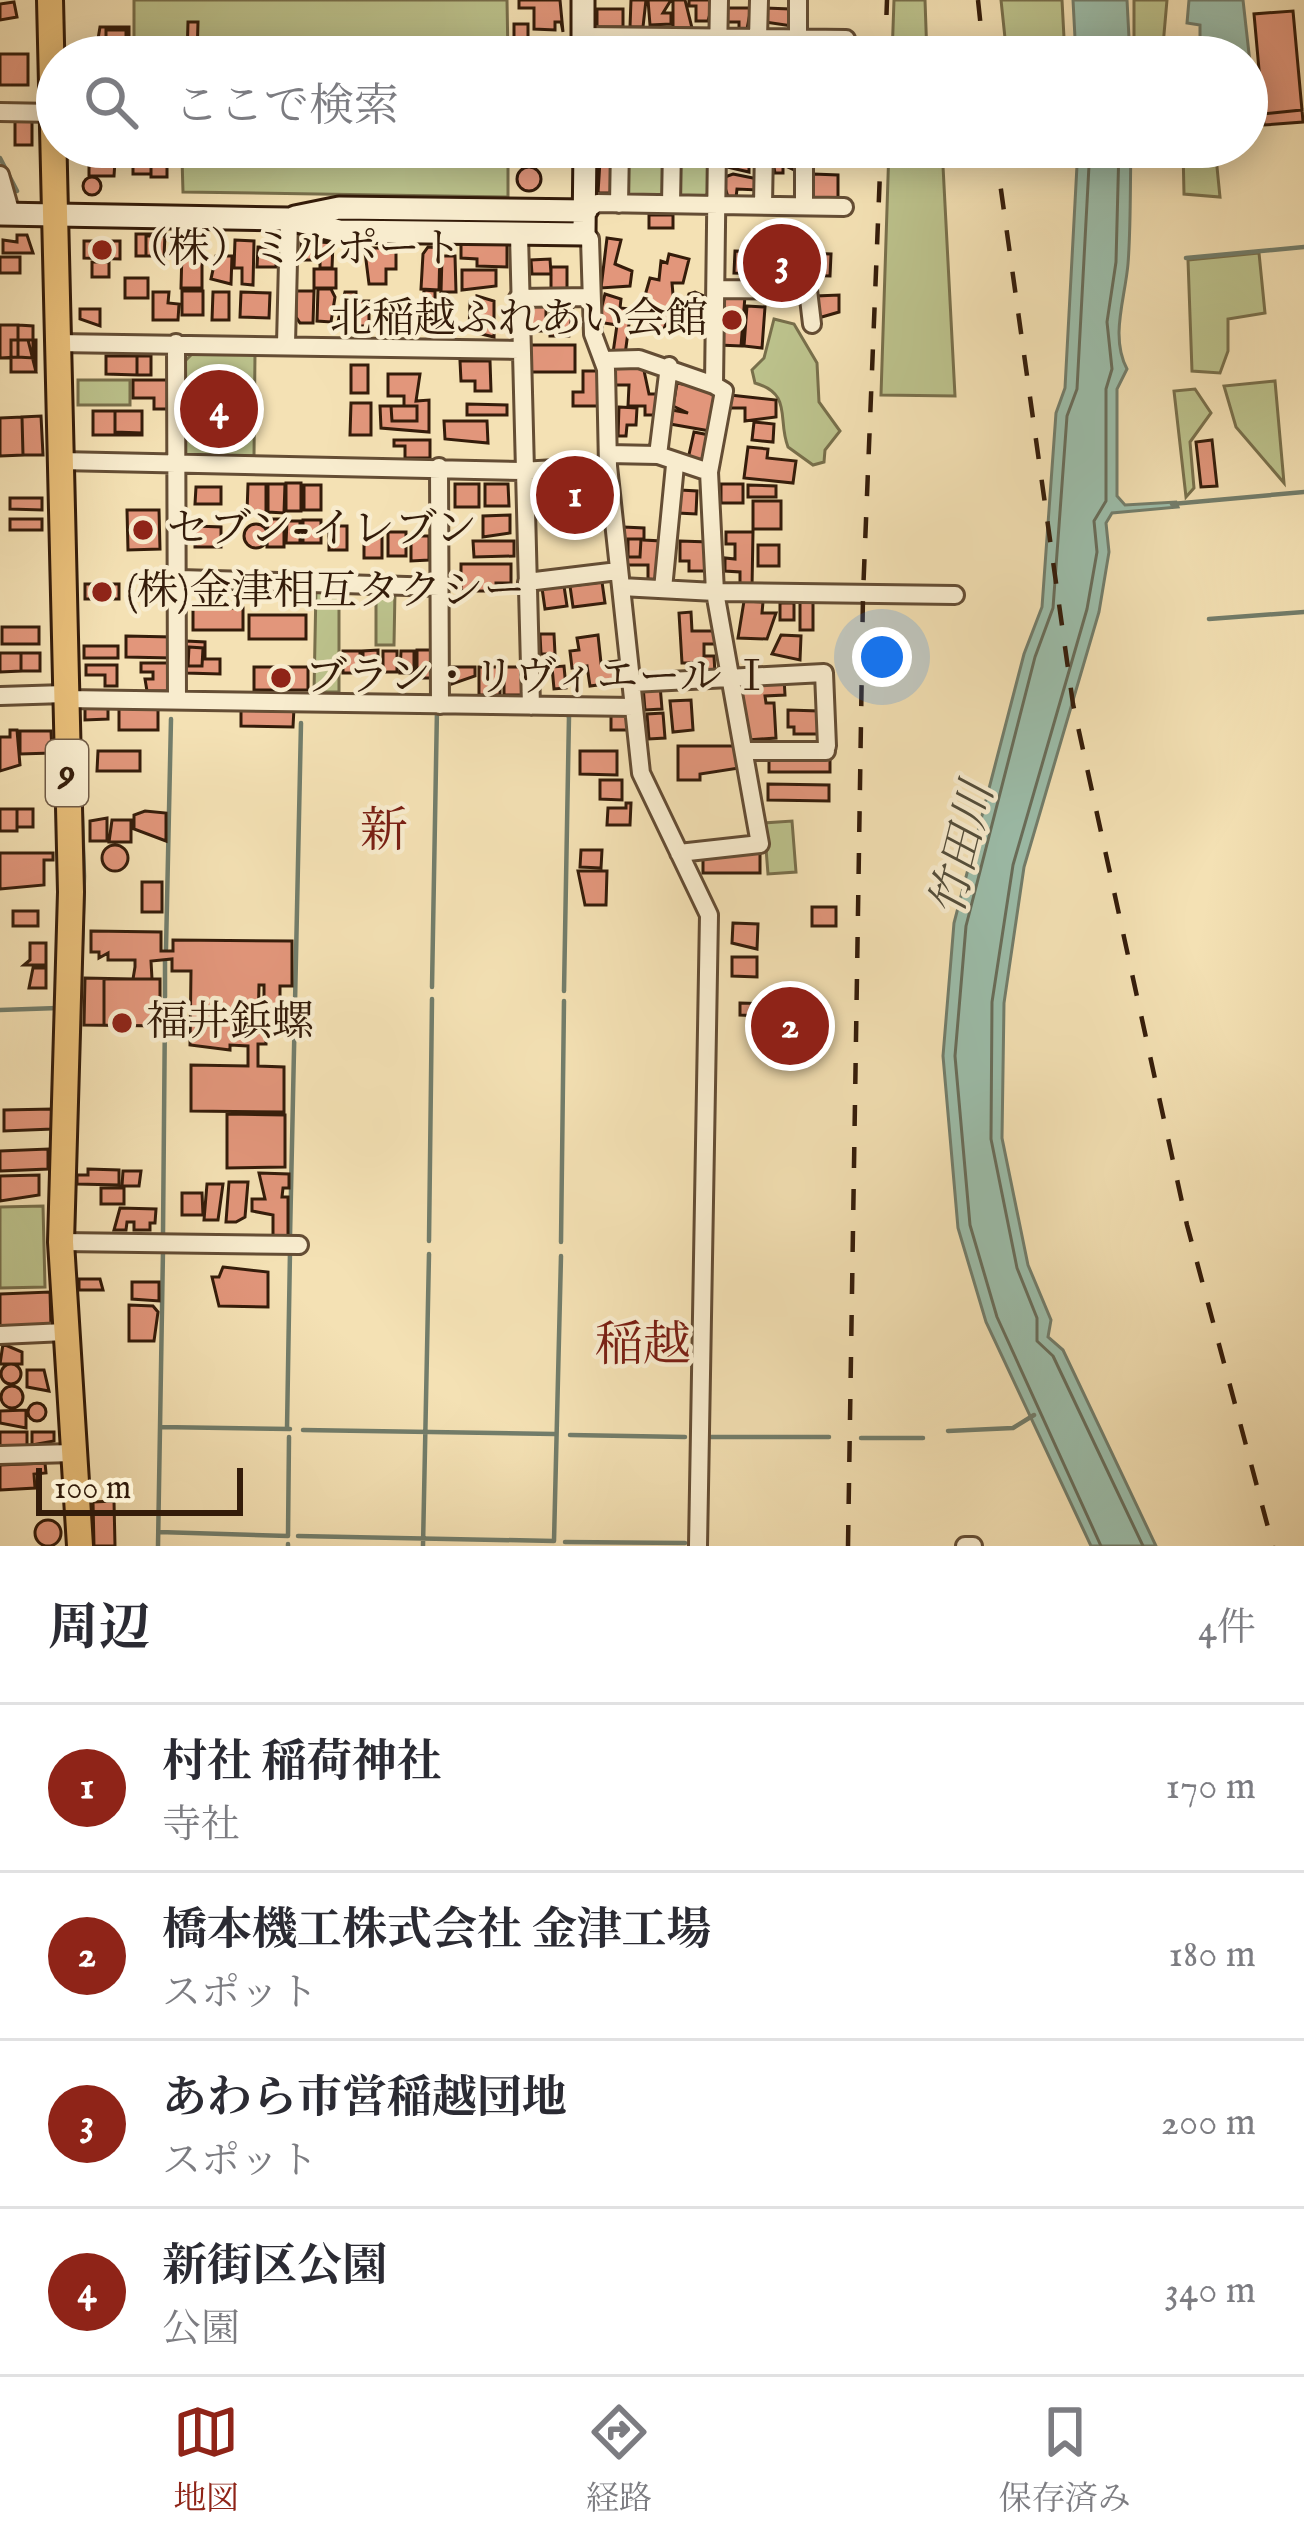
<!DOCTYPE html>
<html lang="ja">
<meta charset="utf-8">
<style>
body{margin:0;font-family:"IM FELL English","Noto Serif JP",serif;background:#f2f2f3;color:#2b2b33}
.scale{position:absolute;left:36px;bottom:30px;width:207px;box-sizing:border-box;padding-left:12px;border:6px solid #341c0a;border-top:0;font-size:33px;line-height:42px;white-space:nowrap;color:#341c0a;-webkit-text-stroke:9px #f8ecce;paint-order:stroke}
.you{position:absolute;left:882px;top:657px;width:42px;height:42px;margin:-30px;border:9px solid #fff;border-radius:50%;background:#1a73e8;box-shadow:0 0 0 18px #1a73e833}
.badge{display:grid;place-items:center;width:78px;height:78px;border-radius:50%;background:#8f2418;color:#fff;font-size:39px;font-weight:700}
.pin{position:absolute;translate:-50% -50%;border:6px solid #fff;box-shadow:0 3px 12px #0006}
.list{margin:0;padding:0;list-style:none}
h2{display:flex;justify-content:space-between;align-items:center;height:156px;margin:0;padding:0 48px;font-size:51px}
h2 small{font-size:39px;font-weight:400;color:#7c7c81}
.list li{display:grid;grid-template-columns:78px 1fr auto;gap:36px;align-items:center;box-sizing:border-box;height:168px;padding:0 48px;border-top:3px solid #e1e1e2}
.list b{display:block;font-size:45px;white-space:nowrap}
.list p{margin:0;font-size:39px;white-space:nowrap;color:#7c7c81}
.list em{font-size:39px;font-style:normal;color:#7c7c81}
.icon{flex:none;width:66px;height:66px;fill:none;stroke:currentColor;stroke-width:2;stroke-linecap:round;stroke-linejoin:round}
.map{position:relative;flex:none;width:1304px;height:1546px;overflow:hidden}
.search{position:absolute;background:#fff;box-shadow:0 6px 30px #0003;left:36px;right:36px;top:36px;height:132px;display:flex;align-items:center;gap:30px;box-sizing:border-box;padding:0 42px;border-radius:66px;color:#7c7c81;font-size:45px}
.sheet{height:828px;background:#fff}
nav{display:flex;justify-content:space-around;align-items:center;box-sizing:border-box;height:168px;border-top:3px solid #e1e1e2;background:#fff;font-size:33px;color:#7c7c81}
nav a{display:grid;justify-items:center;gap:6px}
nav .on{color:#8f2418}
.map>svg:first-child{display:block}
.green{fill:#bcc28c;stroke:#786f4b;stroke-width:3}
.water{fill:#9cbeab;stroke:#727d6b;stroke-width:3}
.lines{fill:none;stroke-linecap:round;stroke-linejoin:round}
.shore{stroke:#686d5a;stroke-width:3}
.stream{stroke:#727d6b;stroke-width:4.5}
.building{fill:#e2967b;stroke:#341c0a;stroke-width:3}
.minor-casing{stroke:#644d34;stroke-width:22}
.secondary-casing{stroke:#341c0a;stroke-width:27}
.primary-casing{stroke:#341c0a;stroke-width:30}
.minor{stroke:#f8ecce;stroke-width:16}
.secondary{stroke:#f8ecce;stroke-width:21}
.primary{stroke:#eac07a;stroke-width:24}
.rail{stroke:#341c0a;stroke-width:4.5;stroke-dasharray:21 21;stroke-linecap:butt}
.poi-dot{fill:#8f2418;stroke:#f8ecce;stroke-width:4.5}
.labels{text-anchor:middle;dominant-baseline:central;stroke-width:9;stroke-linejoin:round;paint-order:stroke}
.shield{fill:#f8ecce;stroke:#6f5a45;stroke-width:3}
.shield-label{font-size:39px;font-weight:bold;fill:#341c0a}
.poi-label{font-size:42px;fill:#341c0a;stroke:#f8ecce;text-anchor:start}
.water-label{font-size:45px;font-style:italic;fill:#534d3a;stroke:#f8ecce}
.quarter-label{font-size:48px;fill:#7a1f14;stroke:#f8ecce}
</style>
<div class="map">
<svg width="1304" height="1546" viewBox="0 0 1304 1546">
<rect width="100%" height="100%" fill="#f4e1b4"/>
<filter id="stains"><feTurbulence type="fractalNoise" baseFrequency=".00167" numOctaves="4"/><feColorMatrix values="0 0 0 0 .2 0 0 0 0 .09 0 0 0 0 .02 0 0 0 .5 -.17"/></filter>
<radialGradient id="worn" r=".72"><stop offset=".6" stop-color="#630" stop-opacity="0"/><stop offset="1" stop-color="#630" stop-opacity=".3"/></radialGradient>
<path class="green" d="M134,0H507L508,57H134Z
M894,0H925L927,57H892Z
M1001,0H1062L1065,57H1007Z
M1134,0H1167L1162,57H1134Z
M134,147H508V197L183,192L182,158H134Z
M625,147H666L665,197L624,196Z
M676,147H709L708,198H676Z
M889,147H942L955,396L881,395Z
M1215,147L1220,197L1184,194L1183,149Z
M1259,253L1265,313L1228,319V351L1220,373L1192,371L1188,260Z
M774,319L794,324L817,363L819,402L840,431L825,450L824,462L813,465L788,447C777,419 793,394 755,383L752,370L764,358Z
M193,353H255L254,456H184V362Z
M78,380H130V405H78Z
M1275,381L1284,483L1236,427L1224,386Z
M1195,389L1211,413L1190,442L1194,488L1186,497L1174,391Z
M316,588L339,590V692H314Z
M376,590H395L394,645H376Z
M792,821L796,872L768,874L764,823Z
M43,1206L45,1287L0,1288V1207Z"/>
<path class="water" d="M1073,0H1127L1130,57H1076Z
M1189,0H1243L1257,125L1247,126V57H1200V25L1187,23Z
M1078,147H1131C1130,186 1131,226 1128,264C1125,299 1110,337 1127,369L1117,389V496L1125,505L1176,502L1178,507L1112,513L1106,523L1109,552L1099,612L1024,867L1004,1003L1002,1138L1028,1265L1051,1320L1048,1337L1063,1350L1156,1546H1091L986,1322L958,1228L943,1056L954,923L1024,654L1042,607L1056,413L1065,388Z"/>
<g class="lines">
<path class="shore" d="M1090,147L1077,389L1067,416L1053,608L1035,657L966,926L955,1056L970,1225L997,1317L1101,1546
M1119,147L1116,262L1107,322L1112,369L1106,389V501L1094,521L1097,552L1087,609L1013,865L992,1002L991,1139L1017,1268L1037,1318V1341L1053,1356L1143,1546"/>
<path class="stream" d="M0,158L17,191
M1186,258L1304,247
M1172,504L1304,492
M1209,619L1304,612
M562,713L569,716L564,991
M166,949L171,719
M432,987L437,709
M165,997V960
M0,1010L58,1008
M78,1065L84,876L79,734
M163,1234L165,1007
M290,1237L301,723
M429,1241L432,999
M561,1242L564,1001
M160,1427L290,1429
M287,1429L290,1251
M303,1430L555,1434
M948,1431L1013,1428L1034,1415
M570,1435L685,1437
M709,1437H829
M861,1438H923
M159,1532L288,1536L289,1437
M298,1536L554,1541L561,1256
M565,1542L685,1543
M158,1546L163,1250
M288,1546V1544
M423,1546L429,1254"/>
</g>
<path class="building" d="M519,0H560L563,32L561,22H555V30L534,29V8H519Z
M631,0H646L643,27H630Z
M648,0H671L663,13H671V24L650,25Z
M673,0H685L692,28H673Z
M689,0H714L708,21H696V6H689Z
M14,2L17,17L0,20V4Z
M725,8H751L747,29H739V22H725Z
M765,8L790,9L792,26L765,22Z
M597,9H623V27H597Z
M1293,11L1302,110L1263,114L1254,14Z
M188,22H198L197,57H187Z
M514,24H528V57H514Z
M100,27H129V51H96Z
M106,30H126V48H106Z
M596,42L616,45V57H596Z
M634,43L662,44L666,57L630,55Z
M773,46L799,47V57H773Z
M728,47H756L760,57H724Z
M0,54H28V85H0Z
M1302,110L1303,122L1264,125L1263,114Z
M15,118H32V145H15Z
M524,147H556V152L539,159Z
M730,148H753L758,164H749V172L727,167L722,153Z
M776,148L797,151L799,172L783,165V173H775L771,151Z
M89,161H115L114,176H89Z
M133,161H151V174H133Z
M151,161H167V177H151Z
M600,161H613L615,193H598Z
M517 179a12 12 0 1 1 24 0a12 12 0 1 1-24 0Z
M733,174L758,179V190L737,189L736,198L728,197L722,178Z
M813,174L838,175V200H812Z
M83 186a9 9 0 1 1 18 0a9 9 0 1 1-18 0Z
M649,215H673V228H649Z
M136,234H165L164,256H136Z
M17,235H27L33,253H3V240L17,242Z
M146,236H165L164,256H146Z
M607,238L621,240L615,264L632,271L630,286L601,288Z
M235,240L254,241L253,285L242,284V268H234Z
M84,241H120V259L84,258Z
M301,241L317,242V260H301Z
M320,242L333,243L332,268H320Z
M461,243L507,244V267L477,266V259L461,258Z
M258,247L277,248L276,267H257Z
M428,247L440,248L439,290L421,289L423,254Z
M371,248H396V269H386V284H369L365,252Z
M182,251L202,252V288H181Z
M735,251L831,254L830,276L734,273Z
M669,254L689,259L683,283H672L674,306L662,333L652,330L656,314L642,306L650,278L659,280L661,261L667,263Z
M216,256H232L231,284L211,279Z
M442,256H455L456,292H441Z
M0,257H20V273H0Z
M550,259L551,274H532L531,260Z
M92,262H109V277H92Z
M551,267H567V289H551Z
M314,269H336V288H314Z
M462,270H496V286L462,290Z
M125,278H148V298H125Z
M318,289H331L335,297L331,322L317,321Z
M424,290L435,291V307H443L442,334L422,327Z
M182,291H203V315H182Z
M296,291H314L313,323H300L296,317Z
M153,292H169L168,303L179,304L178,320H153Z
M213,292H229V320H212Z
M241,292L270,293L269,318L240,317Z
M345,292H356V301H369V326H337Z
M695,292L706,297L702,323L680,318L689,294Z
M605,294L621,299L620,308L631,309L625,355L613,353L617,325L598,322Z
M723,294L745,296L741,346L719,345Z
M839,295V312L815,319L816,296Z
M477,296L494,301V337L469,331L470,302H477Z
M531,300H546V331H528Z
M574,300L569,336H550V305Z
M747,306L765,307L762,348L744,346Z
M80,309H100V326L80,319Z
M0,325H18V357L0,358Z
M18,325L33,326V358L18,357Z
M11,340H28L36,372H11Z
M11,340H36V372H11Z
M530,345H575V372H531Z
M106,356H137V375L106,374Z
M137,356H151V375H137Z
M460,361H490L491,391H475V381H461Z
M351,365H368V393H351Z
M614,365L643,366L649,394H660L659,415H645V406H628L629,385H614Z
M583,371H599V406H573V392H583Z
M388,374H420L416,401L429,400V432L381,428L380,406H391L392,421H417V406H404V396H388Z
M133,380H169V409H154V398H133Z
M677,383L717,390L710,431L670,424L672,410L688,413L673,406Z
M730,395L776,400V417L745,421V408H730Z
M351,403H371V435H350Z
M467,404L507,405V415H467Z
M391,406H417V421H392Z
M619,407L637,408L636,425H627L626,436H618Z
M93,411H142V435H93Z
M115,411H142V433L115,432Z
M41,416L43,455H23L22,417Z
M22,417L23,455L0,456V418Z
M444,421H487L488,443L445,439Z
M754,422L774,424L773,442L752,440Z
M694,432L709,435L703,462L688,459Z
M394,440H430V458H405V446H394Z
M1212,440L1217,486L1201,487L1196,442Z
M748,447L768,449L767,458L796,461L793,483L744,478Z
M580,475L582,507L570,508L568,476Z
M286,483H301V511H286Z
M248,484H266V514L247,513Z
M268,484H285L284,513L268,512Z
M455,484H479V507H455Z
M485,484H508L509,506H485Z
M721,484H743V503H721Z
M304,485H321V510H304Z
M748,485L776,486V497H748Z
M196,487H221V504H195Z
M680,490L697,491L696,514L678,513Z
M10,498H42V510L10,509Z
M753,501H781V529H753Z
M127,510H159L160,549L128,550Z
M510,515V533L483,537V516Z
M10,519H42V530H10Z
M268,519H284V547H267Z
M303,520H321V543H303Z
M287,521H300V543H286Z
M244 536a12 12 0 1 1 24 0a12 12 0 1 1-24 0Z
M195,526L221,527V547H195Z
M329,526H347V550H329Z
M623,527L644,528V540L661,541L660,580L648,579V565H622Z
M388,532H406V556H388Z
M726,532H753L752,588H740V572L725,571V558L735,559V544H726Z
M364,534H382V558H364Z
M411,536H429V560L411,561Z
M628,539H641L640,557H628Z
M473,541H514V556L474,557Z
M680,541L709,542V571H689V561H680Z
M758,545H779V566H758Z
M461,564H511V583H496V591H461Z
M602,582L605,603L573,607L570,586Z
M85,584H119V599H85Z
M564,586L567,606L545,609L542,588Z
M800,598L813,599V630H800Z
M744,601L763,602L762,613H776L767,639L738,638Z
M780,603H794V620H780Z
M193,608H243V630H193Z
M691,612L692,631H719V644H704V656H714L715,674H700V663H682L679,613Z
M249,615H306V639H249Z
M2,627H39V644H2Z
M540,634H554L555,654H541Z
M598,635L601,663L618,661L621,682L590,686L587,666L572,668L570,651L579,650L577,638Z
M781,635L801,636L800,660L772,654Z
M126,636L172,637V658L126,657Z
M186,641L205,642V659H220V674L186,673Z
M84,646H118V658H84Z
M189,647L203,648L202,666H188Z
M378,650V672H363V651Z
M417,650H431V678H417Z
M343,651H360V673H343Z
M383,651H397V672H383Z
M401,651H414V673H400Z
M0,653H21V671L0,672Z
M21,653H40V671H21Z
M141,663H173L169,691H147L145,679H153V672H141Z
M86,665H117V686H105V675H86Z
M564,666L566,688L554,689L552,667Z
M254,667H308V690H254Z
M452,667H475V676L452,684Z
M479,667H500V695H479Z
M504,667H523V695H504Z
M784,678L785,695L765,696L766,703H774L776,738L747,740L739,681Z
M660,685L662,709L645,710L643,686Z
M691,700L693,730L673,732L670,701Z
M85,706H108V719L85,720Z
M241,707L294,708L293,727L241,726Z
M119,708H158V730H119Z
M788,710L819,711V734H794V727H788Z
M611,713H629V730H611Z
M663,713L665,738L649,739L647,714Z
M10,730H17L20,765L0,771V737H10Z
M20,731H51L52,753L20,754Z
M678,746H739V768L700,774V780H678Z
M98,751H140V771H97Z
M580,751H617V775L580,774Z
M769,755L830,756V772H769Z
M600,780H622V800L600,799Z
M768,784L829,785V801L768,800Z
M626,803H631L630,825H607L608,808H626Z
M0,809H17V831H0Z
M17,809H33V827H17Z
M145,811L166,813V841L134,829V815Z
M107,818V841H90V821Z
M112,820H131V842H109Z
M102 858a13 13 0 1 1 26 0a13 13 0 1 1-26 0Z
M581,850H602L601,868L580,867Z
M760,851V873H703V855Z
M0,853H53V860H44V885L0,889Z
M578,871H607L606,905H585Z
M142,882H162V912H142Z
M812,907H836V926H812Z
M13,911H38V926H13Z
M733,923L758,924L757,949L732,943Z
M91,931L161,932V951H173V940L292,941V986H280V1009H264V985H259L258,1029H266V1044H258V1066L284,1067V1112L191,1111V1065L248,1066V1046L230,1045V1050L190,1045L191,971H172V959L151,961L152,979H160V1026L84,1025L85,978L133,979L135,967V960H108V953L99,958V952H91Z
M30,943H46V965H24L30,960Z
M732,957H757V977L732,976Z
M33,968H46V988H29Z
M104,979H160V1026L104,1025Z
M740,1003L814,1005L813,1037L767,1035V1016L740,1015Z
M52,1109V1129L4,1131V1110Z
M227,1114L285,1115V1167L227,1168Z
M48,1149V1169L0,1171V1151Z
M88,1169L119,1170V1185L77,1184V1175H88Z
M123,1171H141L139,1186H122Z
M259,1173L289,1174V1188H283L282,1197H288V1237H273V1215L252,1211V1199H265Z
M39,1175V1195L0,1201V1176Z
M229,1182H248L245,1217L236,1222H226Z
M207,1184H223L218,1220H204Z
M101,1188H124V1204H101Z
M182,1193H202L203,1215H182Z
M120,1208L156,1209L155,1223H150V1230H134V1222H127L126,1230H114Z
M223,1267L268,1272V1307L219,1306L212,1277H219Z
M79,1279H100L103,1290H79Z
M132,1282H159V1301L132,1299Z
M50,1292L51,1326L0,1328V1294Z
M129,1305L153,1306L158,1312L154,1341H129Z
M3,1344L22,1352V1364H0Z
M1 1374a10 10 0 1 1 20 0a10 10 0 1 1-20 0Z
M27,1370H44L49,1391L27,1387Z
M1 1397a11 11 0 1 1 22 0a11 11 0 1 1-22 0Z
M28 1412a9 9 0 1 1 18 0a9 9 0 1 1-18 0Z
M26,1410V1428L0,1423V1411Z
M0,1432H27V1446H0Z
M32,1432H54V1441L32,1445Z
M45,1463L46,1473L34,1474L35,1488L0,1490V1465Z
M114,1501L115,1546H94L93,1502Z
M35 1533a13 13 0 1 1 26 0a13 13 0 1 1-26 0Z"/>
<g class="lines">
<g class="minor-casing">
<path id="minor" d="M583,36L846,39
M758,38L759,0
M798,38V0
M718,57L719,0
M0,112L54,113
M0,175L11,214
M619,204L620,147
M671,204L672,147
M763,205L764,147
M804,206V147
M586,211L597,203L844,207
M584,234L590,239L593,334L606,369L608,466L641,773L709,915L698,1546
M519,235L531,706
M717,289L808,290L812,324
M518,298L591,297
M56,343L519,350
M176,343L177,700
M286,344L289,219
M603,360L639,359L714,385L717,147
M608,454L658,455L709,472L715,592L955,595
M658,455L669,366
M60,461L521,471L608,466
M439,467L440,705
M709,472L724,391L714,385
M180,579L439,587
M527,582L618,571
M621,587L715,592L760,844L679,853
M663,589L675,465
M632,683L824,673L827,746
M0,696L65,694
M65,699L634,707
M745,751H826
M61,1242L299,1245
M0,1335L65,1332
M0,1455L73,1453
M965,1546H973"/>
</g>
<g class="secondary-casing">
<path id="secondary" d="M583,0V57
M0,214L289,219L339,231L584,234L585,147
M295,217L339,208L586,211"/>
</g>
<g class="primary-casing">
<path id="primary" d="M50,0L71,892L61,1242L80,1546"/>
</g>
<use href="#minor" class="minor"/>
<use href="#secondary" class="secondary"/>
<use href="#primary" class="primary"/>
<path class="rail" d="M978,0L984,57
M885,57L887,0
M995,147L1073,704L1187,1225L1273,1546
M848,1546L863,595L881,147"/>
</g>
<g class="poi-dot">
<circle cx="102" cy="250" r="12"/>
<circle cx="732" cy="320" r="12"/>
<circle cx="143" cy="530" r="12"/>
<circle cx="102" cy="592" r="12"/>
<circle cx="281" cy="678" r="12"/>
<circle cx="122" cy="1023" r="12"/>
</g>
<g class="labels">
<rect class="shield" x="46" y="740" width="42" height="66" rx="9"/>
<g class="shield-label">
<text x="67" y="773">9</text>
</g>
<g class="poi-label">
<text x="126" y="250">（株）ミルポート</text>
<text x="708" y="320" text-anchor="end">北稲越ふれあい会館</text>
<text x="167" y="530">セブン-イレブン</text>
<text x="126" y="592">(株)金津相互タクシー</text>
<text x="305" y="678">ブラン・リヴィエール Ⅰ</text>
<text x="146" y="1023">福井鋲螺</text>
</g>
<g class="water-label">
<text transform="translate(964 850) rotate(-76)">竹田川</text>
</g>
<g class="quarter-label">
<text x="384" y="833">新</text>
<text x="643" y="1347">稲越</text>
</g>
</g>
<rect width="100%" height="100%" filter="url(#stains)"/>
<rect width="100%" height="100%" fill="url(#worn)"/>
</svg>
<div class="scale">100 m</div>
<div class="you"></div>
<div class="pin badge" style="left:575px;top:495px">1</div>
<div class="pin badge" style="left:790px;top:1026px">2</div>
<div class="pin badge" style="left:782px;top:263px">3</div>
<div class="pin badge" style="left:219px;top:409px">4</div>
<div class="search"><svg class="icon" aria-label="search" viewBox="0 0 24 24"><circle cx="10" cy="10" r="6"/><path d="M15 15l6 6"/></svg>ここで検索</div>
</div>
<section class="sheet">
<h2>周辺<small>4件</small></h2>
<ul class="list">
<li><span class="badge">1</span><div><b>村社 稲荷神社</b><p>寺社</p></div><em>170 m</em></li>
<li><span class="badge">2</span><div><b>橋本機工株式会社 金津工場</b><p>スポット</p></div><em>180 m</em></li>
<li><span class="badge">3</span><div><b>あわら市営稲越団地</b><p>スポット</p></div><em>200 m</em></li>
<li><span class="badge">4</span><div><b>新街区公園</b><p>公園</p></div><em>340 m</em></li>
</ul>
</section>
<nav>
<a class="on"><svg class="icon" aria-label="map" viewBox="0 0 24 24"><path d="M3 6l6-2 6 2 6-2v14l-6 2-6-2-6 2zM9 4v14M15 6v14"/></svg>地図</a>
<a><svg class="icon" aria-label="directions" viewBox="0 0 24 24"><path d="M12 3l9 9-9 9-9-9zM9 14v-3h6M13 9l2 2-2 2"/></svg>経路</a>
<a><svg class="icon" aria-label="saved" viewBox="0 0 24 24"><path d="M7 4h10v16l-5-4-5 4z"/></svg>保存済み</a>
</nav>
